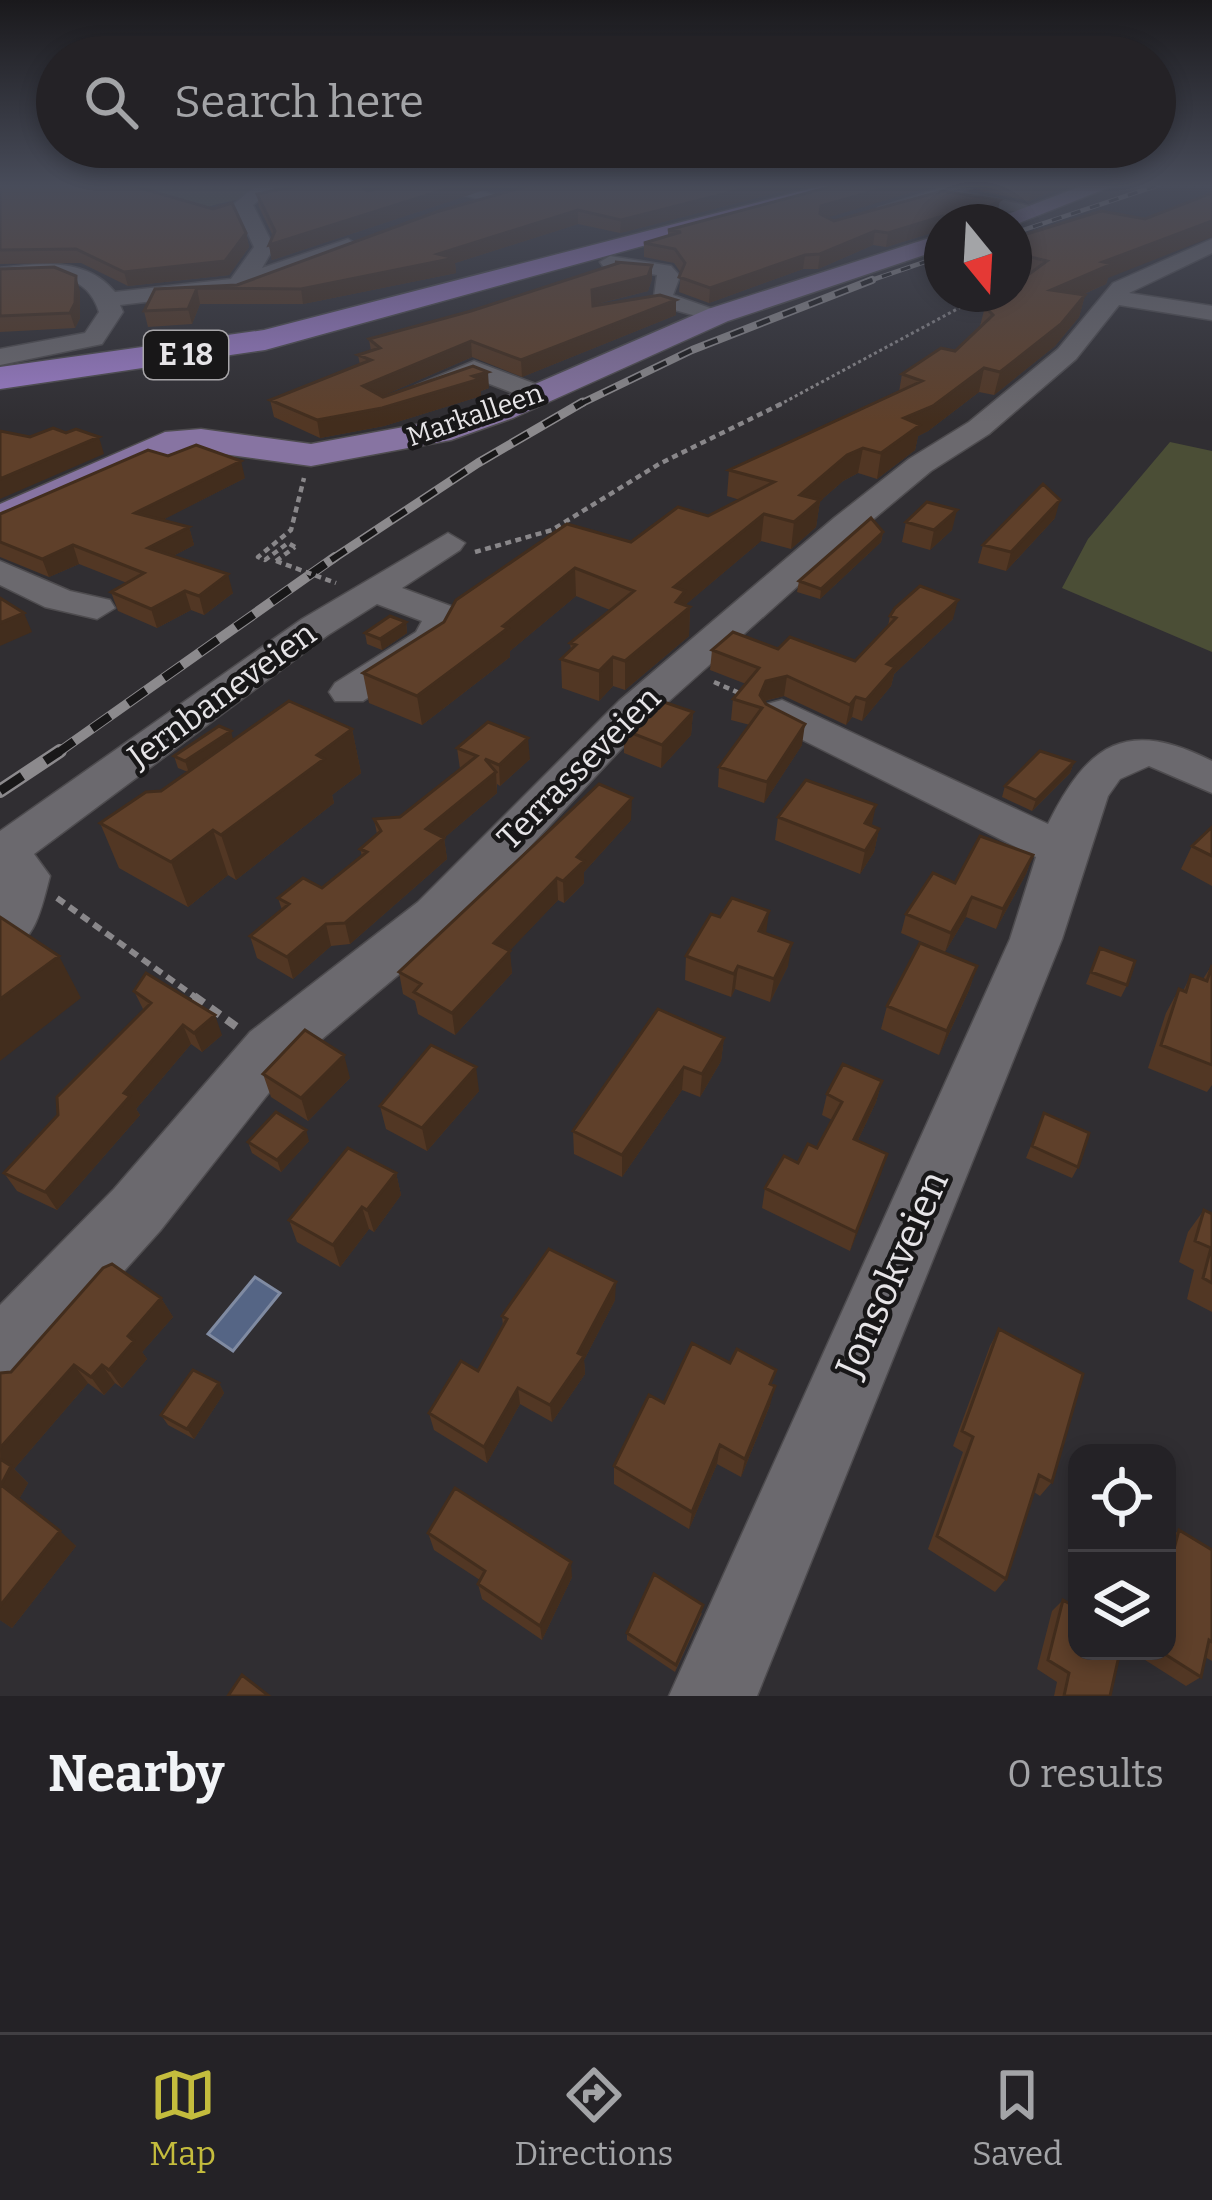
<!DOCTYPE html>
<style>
body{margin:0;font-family:Bitter,serif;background:#302f32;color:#f1f3f6}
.controls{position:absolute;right:36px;bottom:36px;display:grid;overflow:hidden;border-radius:24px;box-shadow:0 6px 18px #0003}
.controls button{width:108px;height:108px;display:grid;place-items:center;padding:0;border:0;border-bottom:3px solid #413f43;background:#242226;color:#f1f3f6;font:60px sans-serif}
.compass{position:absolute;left:924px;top:204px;width:108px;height:108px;border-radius:50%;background:#242226;box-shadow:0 6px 18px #0003;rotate:162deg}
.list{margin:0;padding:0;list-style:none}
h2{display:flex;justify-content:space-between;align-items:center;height:156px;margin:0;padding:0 48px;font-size:51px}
h2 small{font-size:39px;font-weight:400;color:#a3a4a7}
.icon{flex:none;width:66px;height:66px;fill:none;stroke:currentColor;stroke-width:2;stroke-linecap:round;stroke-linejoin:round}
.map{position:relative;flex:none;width:1212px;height:1696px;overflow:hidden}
.search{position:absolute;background:#242226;box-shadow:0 6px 18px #0003;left:36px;right:36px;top:36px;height:132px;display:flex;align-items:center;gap:30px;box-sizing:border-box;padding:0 42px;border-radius:66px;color:#a3a4a7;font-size:45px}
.sheet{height:336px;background:#242226}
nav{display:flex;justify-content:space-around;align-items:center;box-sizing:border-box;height:168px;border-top:3px solid #413f43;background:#242226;font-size:33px;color:#a3a4a7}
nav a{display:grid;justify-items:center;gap:6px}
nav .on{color:#c4bc3d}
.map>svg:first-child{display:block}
.green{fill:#4b4e36}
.water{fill:#556585;stroke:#808ba2;stroke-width:3}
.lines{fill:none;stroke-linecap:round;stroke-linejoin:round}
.minor-casing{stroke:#4e4c4f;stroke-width:3}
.major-casing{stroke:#4e4c4f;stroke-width:3}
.highway-casing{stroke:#4e4c4f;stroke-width:3}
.path-far3{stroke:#89878a;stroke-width:3;stroke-dasharray:3 3;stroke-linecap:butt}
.path-far2{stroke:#89878a;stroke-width:4.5;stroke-dasharray:6 4.5;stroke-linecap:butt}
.path-far1{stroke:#89878a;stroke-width:6;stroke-dasharray:9 6;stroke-linecap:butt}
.path{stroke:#89878a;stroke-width:8;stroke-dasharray:12 8;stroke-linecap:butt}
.minor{fill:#6b696e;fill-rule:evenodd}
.major{fill:#8774a2;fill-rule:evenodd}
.highway{fill:#997bc4;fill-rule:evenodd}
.rail-far4-casing{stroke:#8c8a8d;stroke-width:4.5}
.rail-far3-casing{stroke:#8c8a8d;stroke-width:8}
.rail-far2-casing{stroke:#8c8a8d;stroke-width:9}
.rail-far1-casing{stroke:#8c8a8d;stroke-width:10}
.rail-casing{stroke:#8c8a8d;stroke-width:14}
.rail-far4{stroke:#181718;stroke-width:3;stroke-dasharray:10;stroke-linecap:butt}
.rail-far3{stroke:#181718;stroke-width:4.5;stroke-dasharray:14;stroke-linecap:butt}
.rail-far2{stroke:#181718;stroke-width:6;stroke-dasharray:18;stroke-linecap:butt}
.rail-far1{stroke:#181718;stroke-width:8;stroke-dasharray:22;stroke-linecap:butt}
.rail{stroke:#181718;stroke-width:9;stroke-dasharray:27;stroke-linecap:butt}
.path-bridge{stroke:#89878a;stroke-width:4.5;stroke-dasharray:6 4.5;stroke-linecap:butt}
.wall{fill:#523724}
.shaded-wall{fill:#422d1d}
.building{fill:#5f402a;stroke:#422d1d;stroke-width:3}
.labels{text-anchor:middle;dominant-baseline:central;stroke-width:9;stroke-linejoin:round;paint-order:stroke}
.far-street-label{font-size:27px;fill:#e6e4e7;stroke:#181718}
.shield{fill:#181718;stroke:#a8a6a9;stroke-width:3}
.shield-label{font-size:30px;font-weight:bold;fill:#e6e4e7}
.street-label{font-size:33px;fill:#e6e4e7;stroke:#181718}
.near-street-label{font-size:39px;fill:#e6e4e7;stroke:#181718}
</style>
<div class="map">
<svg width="1212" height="1696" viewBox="0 0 1212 1696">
<rect width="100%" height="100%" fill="#302e32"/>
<path class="green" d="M69,185H300L214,205L58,265L48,258Z
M1170,442L1212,451V652L1062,588L1088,539Z"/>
<path class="water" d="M255,1277L280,1293L233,1351L208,1334Z"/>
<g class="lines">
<g class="minor-casing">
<path id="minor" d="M257,185H277L253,205L274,247L262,268L348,239L358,245L237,297L219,293L120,305L123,312L102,344L0,365V349L85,333L99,312C85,266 39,276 0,280V268C41,263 86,257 115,292L231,279L254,247L234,204Z
M427,185H457L558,212L549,218Z
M950,185H978L963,192L1045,209L1036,215L939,199L887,213L878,208Z
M1212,239V253L1129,293L1212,306V320L1119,305L1076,359L989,434L931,471L858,532L649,719L454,928L290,1066L160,1231L25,1381L0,1392V1305L114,1189L250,1032L418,902L619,701L834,518L909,459L969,422L1058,349L1113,283Z
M610,256L671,266L680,276L673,295L730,315L718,322L653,304L657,275L603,266L600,262Z
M474,361L549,389L552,395L539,403L474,378L428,394L415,386Z
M448,533L465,543L460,550L402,588L456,608L462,616L445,647L363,701H335L329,692L335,683L416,632L422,621L377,604L328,635L34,854L50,876C41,909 36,944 0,955V831L302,619Z
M0,561L70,591L110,600L115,608L97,619L45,607L0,585Z
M782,700L1048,824C1088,743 1127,718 1212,761V793L1149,766L1120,779L1108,796L1062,939L757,1696H669L1010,939L1036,857L767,722L761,713L767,704Z"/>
</g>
<g class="major-casing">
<path id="major" d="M1084,185H1115L1014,225L987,222Z
M942,234V249L728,321L513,418L451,440L311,466L201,451L172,453L0,531V504L165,432L201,429L311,444L431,422L489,404L708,309Z"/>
</g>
<g class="highway-casing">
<path id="highway" d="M825,185H864L265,350L0,389V367L264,330Z"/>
</g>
<path class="path-far3" d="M779,405L985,294"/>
<path class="path-far2" d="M295,547L288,543L265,560L258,557L291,530L304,478
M475,552L552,530L659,464L785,402
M276,561L295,547
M714,682L746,696"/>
<path class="path-far1" d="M57,898L198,999"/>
<path class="path" d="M194,996L237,1027"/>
<use href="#minor" class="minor"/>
<use href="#major" class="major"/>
<use href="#highway" class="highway"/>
<g class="rail-far4-casing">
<path id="rail-far4" d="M1014,233L1159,185
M863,283L942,256"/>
</g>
<g class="rail-far3-casing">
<path id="rail-far3" d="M578,405L692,350L872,280"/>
</g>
<g class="rail-far2-casing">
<path id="rail-far2" d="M331,560L478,463L583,402"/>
</g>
<g class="rail-far1-casing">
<path id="rail-far1" d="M56,754L335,557"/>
</g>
<g class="rail-casing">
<path id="rail" d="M0,791L60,751"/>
</g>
<use href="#rail-far4" class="rail-far4"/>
<use href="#rail-far3" class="rail-far3"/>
<use href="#rail-far2" class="rail-far2"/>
<use href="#rail-far1" class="rail-far1"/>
<use href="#rail" class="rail"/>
<path class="path-bridge" d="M276,561L336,583"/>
</g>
<path class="wall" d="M0,185L246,233L249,247L229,275L128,286L81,263L0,264Z
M302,185H381L366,189L368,191L487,189L272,260L269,245L273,236L259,207L257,194Z
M807,185L620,233L578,224L455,263L456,273L303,304H200L192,324L148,327L144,311L155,289L237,285L436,212Z
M978,185H1068L1029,201L977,190Z
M1000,200L997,213L983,222H942V231L941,230L886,247L873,245L818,269H803L709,303L679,292L681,273L674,263L644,257V243L668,236V230L827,217L834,221Z
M1017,237L1108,278L1106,284L1082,295H1085L1079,317L1055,346L994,395L979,392L928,431L918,436L915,450L877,479L858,473L843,481L820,501L816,527L791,549L761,541L685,605L690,607L689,636L625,690L613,686L599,701L562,688L561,659L571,650L570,643L610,610L576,596L510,651V657L422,725L369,703L363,673L631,542L708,516L740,500L727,496L729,470L899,392L902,374L955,351L980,326L985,307L1026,277L1014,274V242Z
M615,262L652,279L648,291L593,305L676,300V315L522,377L472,357L382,396L489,388L481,391V396L384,426L320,438L274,417L270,400L360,365L358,355L371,351L369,339L471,311L615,264Z
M0,269L80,291V318L75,328L0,332Z
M245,478L162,520L189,527L194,545L173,556L233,593L204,615L191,610L157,628L118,611L111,592L127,583L79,564L49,577L0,557V514Z
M1055,518L1006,571L978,563L983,545Z
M906,522L952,530L930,550L902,542Z
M883,532L881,542L820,599L797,592L799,581Z
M890,616L953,619L894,674L891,686L862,721L852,717L846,725L784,696L764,701L802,745L764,803L718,787L719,767L750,725L731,720L733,699L746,684L710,670L712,650L778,649L855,661L888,626Z
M406,622L407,633L382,650L367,644L365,633Z
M693,712L691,735L661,768L624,753V730Z
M352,729L361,773L332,795L334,803L236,880L228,875L188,907L119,868L100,823L161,791L188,772L178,768L174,756L233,740Z
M457,748L530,759L500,786L497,784V793L444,838L447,859L350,944L331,946L293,979L257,958L250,936L282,910L278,898L322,888L362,856L360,849L377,834L374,819L400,817L460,769Z
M1074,762L1070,773L1032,811L1002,797L1005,786Z
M778,817L872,826L879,829L874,852L860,874L775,840Z
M631,820L584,872V883L564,903L558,900L509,951L512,973L455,1035L418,1014L415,1001L403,994L399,972Z
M1212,827V886L1181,869L1192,846Z
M1033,855L1026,874L996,929L966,917L945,952L901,933L906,914L955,883Z
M766,933L788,966L770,1002L735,989L731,997L685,980L686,956Z
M1100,948L1127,985L1121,997L1086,984Z
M1212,965V1085L1207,1092L1148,1068L1166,1013L1179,989L1183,991L1191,975L1203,979Z
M977,966L969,990L939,1055L881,1029L887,1006Z
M134,991L222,1035L202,1052L191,1044L136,1109L140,1115L57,1210L17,1191L4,1173L58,1115L144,1011Z
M724,1038L721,1061L700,1097L682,1090L622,1177L574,1154L573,1131Z
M263,1074L350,1078L308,1121L271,1097Z
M882,1081L876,1102L858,1140L887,1154L850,1251L762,1208L765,1188L817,1148L832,1120L822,1115L827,1094Z
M479,1091L427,1151L386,1129L380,1106Z
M1044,1113L1078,1167L1072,1178L1026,1158Z
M309,1141L281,1172L252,1153L248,1142Z
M396,1173L401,1195L374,1232L369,1229L340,1267L297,1242L289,1220Z
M1204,1210L1212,1214V1312L1187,1299L1194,1270L1179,1262L1188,1232Z
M161,1298L173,1317L142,1352L147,1359L122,1388L115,1383L104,1395L88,1383L14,1469L28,1483L19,1499L76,1546L12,1628L0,1620V1373L11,1372Z
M615,1300L584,1360L585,1374L552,1422L520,1404L487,1463L434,1430L429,1413L478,1371L503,1326L502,1316Z
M999,1329L1052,1482L1040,1496L1034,1492L1006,1579L995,1592L928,1549L963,1452L953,1446L990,1346Z
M219,1383L224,1393L194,1439L168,1425L161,1415Z
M772,1385L770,1405L741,1477L717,1464L689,1529L614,1484V1466L664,1403Z
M1179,1530L1212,1572V1661L1205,1657L1201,1677L1186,1686L1131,1651H1167V1541Z
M428,1533L572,1577L542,1640L482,1599L478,1584L480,1580L434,1550Z
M1063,1600L1110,1696H1054L1057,1682L1037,1669L1052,1611Z
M702,1613L675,1672L627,1640V1633Z"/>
<path class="shaded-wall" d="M459,185H523L487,189L272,260L269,245Z
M759,185H807L620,233L621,220Z
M895,185H936L820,220L821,206Z
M1041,185H1068L1029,201L1032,188Z
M1000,200L997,213L983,222H964Z
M578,210V224L455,263L456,273L303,304L301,289L438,254Z
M943,216L941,230L886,247L888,233Z
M1212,221V237L1108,278L1106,284L1045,311L1051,290L1103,262Z
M875,231L873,245L818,269L820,254Z
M246,233L249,247L229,275L128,286L124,272Z
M805,255L803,269L709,303L710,288Z
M652,265V279L648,291L592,305V290Z
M76,276L80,291V318L75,328L70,313Z
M197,288L200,304L192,324L188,309Z
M1085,295L1079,317L1055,346L994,395L1000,372Z
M676,300V315L522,377L521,360Z
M471,341L472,357L366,403L363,386Z
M984,368L979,392L928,431L918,436L915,450L877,479L881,453L904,418Z
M488,372L489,388L481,391V396L384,426L320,438L317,420Z
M99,437L104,454L0,499V479Z
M863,448L858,473L843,481L820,501L816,527L791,549L794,522L800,495L847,455Z
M241,461L245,478L141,531L135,513Z
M1060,500L1055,518L1006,571L1011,552Z
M957,510L952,530L930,550L934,530Z
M764,514L761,541L684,606L690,607L689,636L625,690V661L674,587Z
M189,527L194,545L154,566L148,548Z
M883,532L881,542L820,599L821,589Z
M73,545L79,564L49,577L42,559Z
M575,568L576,596L510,651V657L422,725L417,696Z
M228,574L233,593L204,615L199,596Z
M185,591L191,610L157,628L151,609Z
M958,600L953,619L894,674L891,686L862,721L866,700L887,664Z
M24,613L32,632L0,646V623Z
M406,622L407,633L382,650L380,639Z
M613,657V686L599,701V671Z
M787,676L784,696L763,701L760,695L766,681Z
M856,697L852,717L846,725L850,705Z
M693,712L691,735L661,768L662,745Z
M805,724L802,745L764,803L767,782Z
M352,729L361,773L332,795L334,803L236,880L221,835L317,755Z
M231,731L234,743L189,773L185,761Z
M528,738L530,759L500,786L499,765Z
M1074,762L1070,773L1032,811L1036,800Z
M496,772L497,793L444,838L447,859L350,944L345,923L426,829Z
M632,798L631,820L584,872V883L564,903L563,881L577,857Z
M876,805L871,829L865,823Z
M879,829L874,852L860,874L865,851Z
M213,830L228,875L188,907L171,862Z
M1033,855L1026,874L996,929L1003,909Z
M557,878L558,900L496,965L494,943Z
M972,897L966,917L945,952L951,933Z
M769,911L766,934L759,931Z
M326,924L331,946L293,979L287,957Z
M792,943L788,966L770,1002L774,979Z
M510,951L512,973L455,1035L452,1013Z
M59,956L81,998L0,1061V999Z
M738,966L735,989L731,997L734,974Z
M977,966L969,990L939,1055L947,1031Z
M215,1015L222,1035L202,1052L194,1033Z
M183,1025L191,1044L136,1109L140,1115L57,1210L45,1192L124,1093Z
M724,1038L721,1061L700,1097L702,1074Z
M344,1055L350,1078L308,1121L301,1098Z
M476,1067L479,1091L427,1151L422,1128Z
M684,1067L682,1090L622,1177V1155Z
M882,1081L876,1102L849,1159L854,1139Z
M306,1130L309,1141L281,1172L277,1160Z
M887,1154L881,1174L850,1251L856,1232Z
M396,1173L401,1195L374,1232L367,1210Z
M362,1207L369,1229L340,1267L333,1245Z
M616,1282L615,1300L584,1360L585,1374L552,1422L550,1405Z
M161,1298L173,1317L142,1352L147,1359L122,1388L109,1370L128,1336Z
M74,1365L88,1383L14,1469L28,1483L18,1501L1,1485L0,1448Z
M102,1365L115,1383L104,1395L91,1377Z
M219,1383L224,1393L194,1439L187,1429Z
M775,1386L770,1405L741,1477L745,1459Z
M518,1388L520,1404L487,1463L484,1447Z
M720,1445L717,1464L689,1529L692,1512Z
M60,1531L76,1546L12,1628L0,1620V1606Z
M571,1562L572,1577L542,1640L540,1626Z"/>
<path class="building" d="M0,185H130L213,209L232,203L246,233L225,261L124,272L76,249L0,250Z
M302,185H359L368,191L389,185H459L269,245L275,231L257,194Z
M531,185H759L621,220L578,210L438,254L455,258L301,289L197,288L188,309L144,311L155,289L237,285L436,212Z
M837,185H895L821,206L820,214L834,221L942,191L1000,200L964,222H950L943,216L888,233L875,231L820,254L805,255L710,288L679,277L685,263L675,249L644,243L681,232L668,230Z
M1212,193V221L1103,262L1112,264L1051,290L1085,295L1061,324L1000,372L984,368L933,406L904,418L920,425L881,453L863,448L847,455L800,495L820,500L794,522L764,514L674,587L685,591L676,602L690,607L625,661L613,657L599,671L561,659L576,645L570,643L634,591L575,568L503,626L508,628L417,696L363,673L444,622L456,600L567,524L631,542L678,507L708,516L774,482L729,470L922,381L902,374L941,348L955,351L993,315L985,307L1002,294H1014V285L1047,261L1014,253V242L1023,239L1017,237L1101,211L1145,219Z
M615,262L652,265L648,276L592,290L593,306L660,295L676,300L521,360L471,341L363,386L383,397L473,366L488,372L473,376L480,379L382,408L317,420L270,400L371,360L358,355L380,348L369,339L471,311L619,263Z
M54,267L76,276L75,303L70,313L0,316V269Z
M53,428L66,433L76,429L99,437L0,479V431L30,437Z
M196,445L241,461L135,513L189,527L148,548L228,574L199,596L185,591L151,609L111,592L144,573L73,545L42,559L0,542V514L148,450L168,456Z
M1043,484L1060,500L1011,552L983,545Z
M927,502L957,510L934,530L906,522Z
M871,518L883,532L821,589L799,581Z
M920,586L958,600L887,664L895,667L866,700L856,697L850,705L787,676L766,681L760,695L766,704L805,724L767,782L719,767L762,708L733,699L759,668L712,650L733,632L778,649L790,637L855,661L896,618L890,616L895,608Z
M0,598L24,613L0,623Z
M390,616L406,622L380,639L365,633Z
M655,699L693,712L662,745L624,730Z
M289,701L352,729L317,755L324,759L221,835L213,830L171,862L100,823L146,792L161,791Z
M488,722L528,738L499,765L485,759L496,772L426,829L444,838L345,923L326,924L287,957L250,936L289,904L278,898L303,878L322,888L367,852L360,849L381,831L374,819L400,817L477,756L457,748Z
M219,726L231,731L185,761L174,756Z
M1040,751L1074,762L1036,800L1005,786Z
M806,780L876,805L865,823L879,829L865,851L778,817Z
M599,784L632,798L577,857L584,861L563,881L557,878L494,943L510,951L452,1013L414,992L421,984L399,972Z
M1212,827V856L1192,846Z
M980,836L1033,855L1003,909L972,897L951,933L906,914L933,873L955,883Z
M732,898L769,911L759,931L792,943L774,979L738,966L734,974L686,956L711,914L720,917Z
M0,917L59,956L0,999Z
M920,943L977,966L947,1031L887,1006Z
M1100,948L1135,961L1127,985L1091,972Z
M1212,965V1065L1161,1045L1179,989L1186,992L1191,975L1207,981Z
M146,973L215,1015L194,1033L183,1025L124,1093L130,1096L45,1192L4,1173L58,1115L57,1097L151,1003L134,991Z
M658,1009L724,1038L702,1074L684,1067L622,1155L573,1131Z
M305,1030L344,1055L301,1098L263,1074Z
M431,1045L476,1067L422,1128L380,1106Z
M843,1064L882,1081L854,1139L887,1154L856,1232L765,1188L784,1156L798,1163L808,1144L817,1148L842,1102L827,1094Z
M276,1112L306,1130L277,1160L248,1142Z
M1044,1113L1089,1133L1078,1167L1032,1146Z
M348,1148L396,1173L367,1210L362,1207L333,1245L289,1220Z
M1204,1210L1212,1214V1283L1203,1278L1211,1248L1195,1241Z
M549,1249L616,1282L578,1353L584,1356L550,1405L518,1388L484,1447L429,1413L461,1361L478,1371L507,1319L502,1316Z
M112,1264L161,1298L128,1336L134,1341L109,1370L102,1365L91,1377L74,1365L0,1448V1373L11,1372L103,1268Z
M999,1329L1083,1374L1052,1482L1039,1475L1006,1579L937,1536L973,1437L962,1431Z
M692,1343L730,1363L737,1349L776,1370L770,1384L775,1386L745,1459L720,1445L692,1512L614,1466L649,1395L664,1403Z
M193,1370L219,1383L187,1429L161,1415Z
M0,1459L11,1466L1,1485L60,1531L0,1606Z
M455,1488L571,1562L540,1626L478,1584L485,1571L428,1533Z
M1179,1530L1212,1550V1642L1209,1640L1201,1677L1160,1651H1167V1545L1174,1549Z
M654,1574L703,1605L676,1665L627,1633Z
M1063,1600L1077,1608V1651H1120L1110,1696H1064L1069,1673L1048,1660Z
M242,1675L269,1696H228Z"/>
<linearGradient id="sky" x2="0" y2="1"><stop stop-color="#1a191c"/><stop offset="0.44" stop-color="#484c5a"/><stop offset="1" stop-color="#484c5a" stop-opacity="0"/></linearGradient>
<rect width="1212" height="422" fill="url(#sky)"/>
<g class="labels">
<g class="far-street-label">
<text transform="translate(475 415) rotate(-19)">Markalleen</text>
</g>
<rect class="shield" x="144" y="331" width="84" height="48" rx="9"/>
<g class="shield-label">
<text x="186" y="355">E 18</text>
</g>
<g class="street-label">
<text transform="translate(222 695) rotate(-36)">Jernbaneveien</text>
<text transform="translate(579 768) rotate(-45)">Terrasseveien</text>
</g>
<g class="near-street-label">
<text transform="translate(892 1274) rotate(-66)">Jonsokveien</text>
</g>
</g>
</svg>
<div class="controls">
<button><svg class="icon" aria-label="locate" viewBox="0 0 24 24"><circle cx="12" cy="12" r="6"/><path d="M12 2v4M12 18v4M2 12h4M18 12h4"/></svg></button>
<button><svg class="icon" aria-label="layers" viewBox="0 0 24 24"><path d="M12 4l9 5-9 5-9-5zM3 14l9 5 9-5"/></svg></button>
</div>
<svg class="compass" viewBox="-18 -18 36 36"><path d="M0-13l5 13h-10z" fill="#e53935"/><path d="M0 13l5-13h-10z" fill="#a3a4a7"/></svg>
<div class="search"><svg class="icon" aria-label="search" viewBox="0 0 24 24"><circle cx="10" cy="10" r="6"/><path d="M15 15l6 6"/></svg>Search here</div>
</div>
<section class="sheet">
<h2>Nearby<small>0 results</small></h2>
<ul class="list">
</ul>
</section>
<nav>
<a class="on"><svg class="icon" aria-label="map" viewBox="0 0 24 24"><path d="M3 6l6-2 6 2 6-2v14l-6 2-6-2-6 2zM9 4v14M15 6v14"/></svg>Map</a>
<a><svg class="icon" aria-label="directions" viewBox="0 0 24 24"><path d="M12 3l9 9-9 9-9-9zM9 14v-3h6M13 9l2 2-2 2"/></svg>Directions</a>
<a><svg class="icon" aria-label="saved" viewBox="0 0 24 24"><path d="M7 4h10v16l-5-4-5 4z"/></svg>Saved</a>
</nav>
